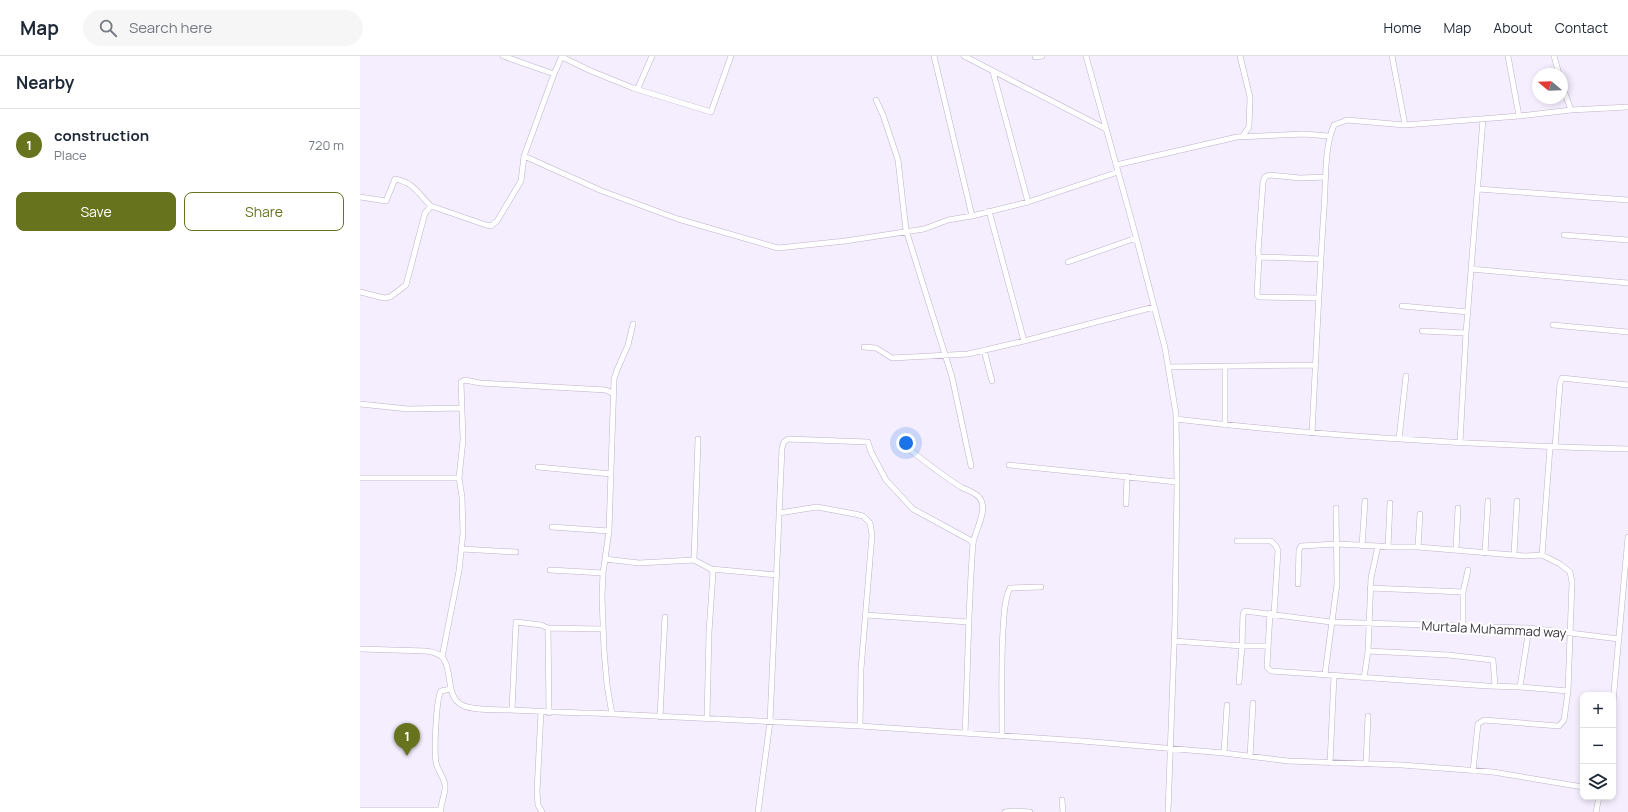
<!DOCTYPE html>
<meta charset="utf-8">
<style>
body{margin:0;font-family:Manrope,sans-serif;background:#f6f6f7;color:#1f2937}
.controls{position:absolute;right:12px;bottom:12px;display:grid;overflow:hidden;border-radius:8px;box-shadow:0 2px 6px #0003}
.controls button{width:36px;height:36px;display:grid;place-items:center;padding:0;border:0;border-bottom:1px solid #e0e1e3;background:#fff;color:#1f2937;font:20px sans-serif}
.compass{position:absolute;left:1172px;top:12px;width:36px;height:36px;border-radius:50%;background:#fff;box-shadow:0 2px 6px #0003;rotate:289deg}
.you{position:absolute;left:546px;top:387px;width:14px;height:14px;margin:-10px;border:3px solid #fff;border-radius:50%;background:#1a73e8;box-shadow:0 0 0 6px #1a73e833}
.badge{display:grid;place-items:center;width:26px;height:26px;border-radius:50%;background:#67731d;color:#fff;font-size:13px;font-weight:700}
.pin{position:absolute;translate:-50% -33px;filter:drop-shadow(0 1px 2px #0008)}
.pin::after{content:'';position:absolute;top:21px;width:14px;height:12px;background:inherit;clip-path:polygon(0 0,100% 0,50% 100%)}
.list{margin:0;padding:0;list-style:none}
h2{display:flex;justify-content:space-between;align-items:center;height:52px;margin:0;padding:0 16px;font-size:17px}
h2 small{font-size:13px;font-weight:400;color:#747a83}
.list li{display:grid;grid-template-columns:26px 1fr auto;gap:12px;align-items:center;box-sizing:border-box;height:72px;padding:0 16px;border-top:1px solid #e0e1e3}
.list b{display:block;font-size:15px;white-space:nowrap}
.list p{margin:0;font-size:13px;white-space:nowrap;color:#747a83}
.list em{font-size:13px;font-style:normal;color:#747a83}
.actions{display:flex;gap:8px;padding:12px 16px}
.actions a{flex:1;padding:9px 0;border:1px solid #67731d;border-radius:8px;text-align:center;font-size:14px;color:#67731d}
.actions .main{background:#67731d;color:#fff}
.icon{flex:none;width:22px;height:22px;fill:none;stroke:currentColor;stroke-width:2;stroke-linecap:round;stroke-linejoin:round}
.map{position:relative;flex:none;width:1268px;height:756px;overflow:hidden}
header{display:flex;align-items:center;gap:24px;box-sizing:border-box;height:56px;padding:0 20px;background:#fff;border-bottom:1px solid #e0e1e3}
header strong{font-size:19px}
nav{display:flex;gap:22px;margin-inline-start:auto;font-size:14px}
.search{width:280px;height:36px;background:#f6f6f7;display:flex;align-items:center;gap:10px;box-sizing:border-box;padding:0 14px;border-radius:22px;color:#747a83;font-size:15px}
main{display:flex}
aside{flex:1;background:#fff}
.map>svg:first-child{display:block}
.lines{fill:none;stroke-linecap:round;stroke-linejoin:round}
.street-casing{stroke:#bdb2ca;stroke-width:6}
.street{stroke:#fff;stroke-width:5}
.labels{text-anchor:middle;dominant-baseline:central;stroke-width:4;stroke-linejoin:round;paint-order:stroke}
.street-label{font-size:13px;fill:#3a353f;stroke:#fff}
</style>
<header>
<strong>Map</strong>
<div class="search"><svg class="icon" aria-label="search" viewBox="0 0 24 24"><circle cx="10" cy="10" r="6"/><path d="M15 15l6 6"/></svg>Search here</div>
<nav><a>Home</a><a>Map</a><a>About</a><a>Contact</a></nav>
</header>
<main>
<aside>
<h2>Nearby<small></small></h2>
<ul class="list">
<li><span class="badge">1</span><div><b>construction</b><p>Place</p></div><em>720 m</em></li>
</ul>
<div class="actions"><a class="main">Save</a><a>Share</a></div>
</aside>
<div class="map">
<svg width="1268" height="756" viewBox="0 0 1268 756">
<rect width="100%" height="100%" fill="#f5eefe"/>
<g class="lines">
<g class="street-casing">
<path id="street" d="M143,0L194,18
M574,0L612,160
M604,0L746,73
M726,0L775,177L805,292L816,358L817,426L815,564L808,756
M880,0L890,41L889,71L882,81
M1032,0L1045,69
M1148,0L1159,60
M1194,0L1199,18
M202,1L231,15L273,32L351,56L371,0
M675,1L682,0
M633,16L668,146
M1202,29L1211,54
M278,32L292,0
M516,44L523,59L538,104L546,174L592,321L611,410
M164,100L242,135L318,163L418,192L485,185L564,173L588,164L612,160L668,146L758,116
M756,109L877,81L944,78L969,80
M1118,133L1268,144
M0,141L26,145L35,123C55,127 57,137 71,150
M629,155L664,285
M1204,179L1268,184
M899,201L960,203
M708,206L776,182
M1111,213L1268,227
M0,236L24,242L30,241L46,229L65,157L71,150L126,169L131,170L137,165L161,125L164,100L194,18L202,0
M958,242L899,241L897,239L899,201L898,196L903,126L905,121L909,119L940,122L966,121
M1042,250L1108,256
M1193,269L1268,276
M1062,275L1106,277
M504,291L516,292L532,302L608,298L664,285L794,251
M624,294L632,325
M865,310V369
M808,311L955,309
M0,348L48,353L102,352
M816,363C966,381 1117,389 1268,393
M952,377C956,302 959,227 964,153C966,128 964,91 974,69L987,64L1045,69L1159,60L1211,54L1268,51
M1039,383L1046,320
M540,386C560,402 580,418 601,431C609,435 620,438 622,447C626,458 614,477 613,488C608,551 608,614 605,677
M1100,386L1106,277L1123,63
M1195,391L1200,327L1202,322L1268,329
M649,409L817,426
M178,411L251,418
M0,422H99
M766,448L767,420
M419,457L457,451L495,458L503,460L510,467L512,479L501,613L500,670
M192,471L249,475
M877,485H911L916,490L918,495L914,558
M1002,490L1005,445
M1028,491H1058L1165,500L1182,499L1200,508L1210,516L1212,526L1208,635L1204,664L1199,670L1124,664L1118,668L1113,715
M1058,491L1060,458
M102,493L156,496
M1096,494L1098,452
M1125,497L1128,445
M1154,498L1157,445
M1182,499L1190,391
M245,503L279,507L334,504L351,513L353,517L349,576L347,662
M334,504L338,383
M351,513L417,519
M190,514L243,517
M938,528L939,494L941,490L977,488L1018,490
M1010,532L1103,536V570
M1103,536L1108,514
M910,557L907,611L911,615L1128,630L1160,631L1169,572
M506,559L608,566
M188,572L189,657
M814,585L882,590L883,558L885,555L971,566L1169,572L1259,583
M0,593L66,595C71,596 79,597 83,602C93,615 85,640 102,649C113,655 137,653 150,654C178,655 205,657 233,657L500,670L722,685L864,697L928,705L1042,709L1133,716L1223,731
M1008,595L1088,599L1133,604L1135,630
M82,601L99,515L103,477L102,441L99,422L103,384L101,326L105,324L120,327L246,334L254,338
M965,618L977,528L976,452
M1004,622L1008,595L1011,522L1018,490L1028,491L1030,447
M879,626L882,590H907
M1160,631L1208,635
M1253,646L1268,481
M152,654L156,566L181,569L188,572L242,573
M181,655L177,736L178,749L182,756
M252,658L247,629L244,594L242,541L243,517L249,475L254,323L257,314L268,289L273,268
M300,661L305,561
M642,680C642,645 641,609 643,574C644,561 644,544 650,532L681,531
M864,697L867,649
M890,700L893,647
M970,707L974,620
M1006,708L1008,660
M702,744L703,756
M0,754H81
M81,756C80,747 86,738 85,729C84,721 77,714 76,706C74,695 76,643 81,635L91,633
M398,756L410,666L422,392L424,386L428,383L508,386L511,396L526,424L553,453L610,484L613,488
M645,756L654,755L670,756
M1236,756L1239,741"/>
</g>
<use href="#street" class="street"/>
</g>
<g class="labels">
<g class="street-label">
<text transform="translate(1134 573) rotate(3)">Murtala Muhammad way</text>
</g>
</g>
</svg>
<div class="controls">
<button>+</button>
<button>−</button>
<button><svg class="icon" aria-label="layers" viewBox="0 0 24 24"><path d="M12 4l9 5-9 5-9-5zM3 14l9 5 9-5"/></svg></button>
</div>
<svg class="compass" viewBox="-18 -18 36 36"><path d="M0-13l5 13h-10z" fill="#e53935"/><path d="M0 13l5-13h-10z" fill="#747a83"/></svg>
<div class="you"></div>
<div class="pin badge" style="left:47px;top:700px">1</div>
</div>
</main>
